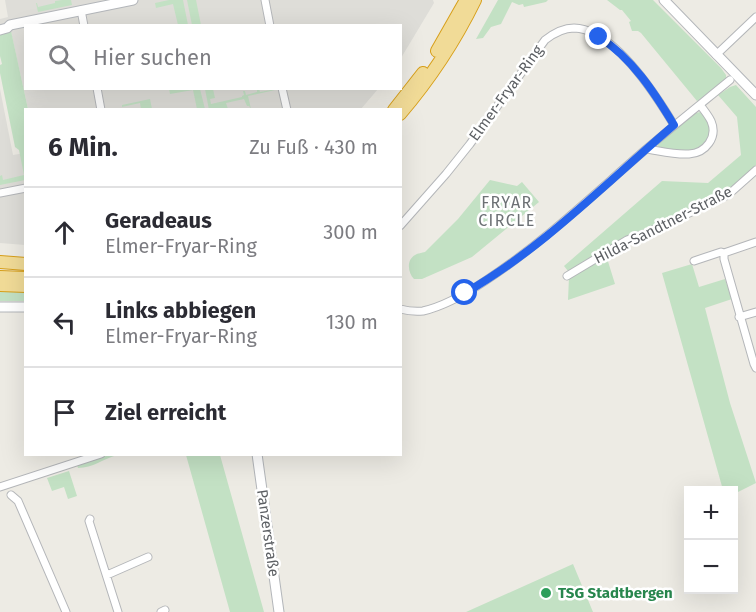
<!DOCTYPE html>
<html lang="de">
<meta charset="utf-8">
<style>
body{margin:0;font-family:"Fira Sans",sans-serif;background:#f7f7f7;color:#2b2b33}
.controls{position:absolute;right:18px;bottom:18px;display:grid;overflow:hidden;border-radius:0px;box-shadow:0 6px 24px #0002}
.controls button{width:54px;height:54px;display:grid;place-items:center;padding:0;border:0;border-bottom:2px solid #e1e1e2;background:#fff;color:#2b2b33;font:30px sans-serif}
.stop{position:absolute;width:18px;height:18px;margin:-14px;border:4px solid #2563eb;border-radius:50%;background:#fff}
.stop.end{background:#2563eb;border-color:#fff;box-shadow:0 2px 6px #0008}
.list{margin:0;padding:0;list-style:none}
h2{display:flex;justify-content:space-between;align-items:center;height:78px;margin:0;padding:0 24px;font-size:26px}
h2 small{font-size:20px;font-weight:400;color:#7c7c81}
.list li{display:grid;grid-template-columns:39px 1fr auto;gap:18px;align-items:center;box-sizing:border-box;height:90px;padding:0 24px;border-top:2px solid #e1e1e2}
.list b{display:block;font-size:22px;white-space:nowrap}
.list p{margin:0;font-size:20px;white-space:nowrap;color:#7c7c81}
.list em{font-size:20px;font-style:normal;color:#7c7c81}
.icon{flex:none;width:33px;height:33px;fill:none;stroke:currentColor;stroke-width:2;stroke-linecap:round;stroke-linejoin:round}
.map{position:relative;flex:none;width:756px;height:612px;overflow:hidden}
.search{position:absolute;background:#fff;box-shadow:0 6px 24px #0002;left:24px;top:24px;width:378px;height:66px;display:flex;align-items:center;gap:15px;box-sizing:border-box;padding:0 21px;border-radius:0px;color:#7c7c81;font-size:22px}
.panel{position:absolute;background:#fff;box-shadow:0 6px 24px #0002;left:24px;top:108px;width:378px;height:348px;border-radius:0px}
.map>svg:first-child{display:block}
.industrial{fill:#deddd8}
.green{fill:#c3e1c4}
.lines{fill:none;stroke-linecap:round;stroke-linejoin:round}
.street-casing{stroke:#b4b6b9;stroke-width:9}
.secondary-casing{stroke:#b3b6ba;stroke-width:11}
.highway-casing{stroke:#d79f1a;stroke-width:14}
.street{stroke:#fff;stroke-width:7}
.secondary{stroke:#fff;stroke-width:9}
.highway{stroke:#f1db97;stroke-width:12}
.route{stroke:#2563eb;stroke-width:8}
.leisure-dot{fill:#2e9e5b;stroke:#fff;stroke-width:2}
.labels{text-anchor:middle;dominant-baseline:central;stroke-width:5;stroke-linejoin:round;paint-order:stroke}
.street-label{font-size:15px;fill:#5c5f63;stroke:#fff}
.leisure-label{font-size:15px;font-weight:bold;fill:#27864d;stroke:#fff;text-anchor:start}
.neighbourhood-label{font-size:16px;letter-spacing:1.5px;fill:#6d7175;stroke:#fff}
</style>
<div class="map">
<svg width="756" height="612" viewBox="0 0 756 612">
<rect width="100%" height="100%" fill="#edebe4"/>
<path class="industrial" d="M5,0H433L434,3L401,58L400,26H26V88L378,89L361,109H28L11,32L0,34V19L8,17Z
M0,89L13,155L25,153V245L0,243Z"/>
<path class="green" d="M62,0H71L72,5L38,12L36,3H37L38,7L55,3V1Z
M169,0H183L188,25H178L173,4L156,8L155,3Z
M187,0H196L201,25H192Z
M498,0H548L546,2L524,7L523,4L519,5L512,2L501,24L491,27L483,38L476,39Z
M607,0H653L721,68L726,75V79L709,92L708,95L697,101L641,33L638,31H632L629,22L631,21L622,10H620Z
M11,31L28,109L26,110L25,180L0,185V176L2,175L3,180L24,175L19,150L15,147L0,73V65L2,64L0,56V34Z
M736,85L756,107V165L726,192L648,229L629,236L568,271L564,266L662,181L708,183L741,155L737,117L718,95L730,87Z
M169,89H200L205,109H197L193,90L170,94Z
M205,89H213L215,98L210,99L211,104L242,97V96L244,95L243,91H245L246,95L257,92V89H259L260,92L271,90V89H275V90L248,96L251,109L249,106H247L244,99L226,103L228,109L209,110Z
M150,99L152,109H141L140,103L122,107V105Z
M700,112C717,123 710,148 692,151C682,154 669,149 659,147L657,144L696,113Z
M490,180L517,186L522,182L539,202L472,257L422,279H414C408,273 406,260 415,255C418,253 422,253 425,252L458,219Z
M606,255L615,284L568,300L569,277Z
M692,264L699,287L725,279L732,299L705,308L730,403L756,483L734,494V490H723L662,273Z
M0,290L25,291V301H0Z
M109,455H117C103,459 93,468 78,468L77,465Z
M186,455H220L264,612H230Z
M69,471L77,496L68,499L64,487L52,491L47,478Z
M573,564L593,612H466Z"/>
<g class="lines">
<g class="street-casing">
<path id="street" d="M265,0L270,26
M81,10L84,26
M716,55L756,17
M97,88L101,110
M282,88L287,110
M647,149C660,151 675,155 689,154C706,153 718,137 711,121C708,115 704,110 700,105
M0,193L26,188
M400,226L446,174L470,144L545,40C554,33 563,28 574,28C614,29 656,95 674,125
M724,253V259L754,364L756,368
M694,261L721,252L724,253L756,242
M567,276L627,240L644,234L728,195L756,170
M400,309C408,311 415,312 423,311C445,306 467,293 485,281C543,243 593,195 645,150C673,126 702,103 730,80
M739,317L756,312
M0,487L101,454
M11,495L18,501L66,612
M90,519L89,521L118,612
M107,575L148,557
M161,612L165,610"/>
</g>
<g class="secondary-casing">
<path id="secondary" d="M664,0L756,95
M0,30L7,28L10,25L133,0
M0,307H26
M257,454L279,612"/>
</g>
<g class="highway-casing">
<path id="highway" d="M437,51L466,0
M394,110L423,73
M400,114C430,79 455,41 475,0
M0,262L26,264
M0,277L26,278
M0,285L26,286"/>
</g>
<use href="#street" class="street"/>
<use href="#secondary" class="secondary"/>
<use href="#highway" class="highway"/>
</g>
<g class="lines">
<path class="route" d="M465,293C543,248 606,183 674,125C654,92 632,58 599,37"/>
</g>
<circle class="leisure-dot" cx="546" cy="593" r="6"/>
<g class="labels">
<g class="street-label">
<text transform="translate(506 93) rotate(-54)">Elmer-Fryar-Ring</text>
<text transform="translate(663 225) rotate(-27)">Hilda-Sandtner-Straße</text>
<text transform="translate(268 533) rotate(82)">Panzerstraße</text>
</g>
<g class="leisure-label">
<text x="558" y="593">TSG Stadtbergen</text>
</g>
<g class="neighbourhood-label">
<text x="507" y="202">FRYAR<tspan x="507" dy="18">CIRCLE</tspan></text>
</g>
</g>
</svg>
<div class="controls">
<button>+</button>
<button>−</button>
</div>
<div class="stop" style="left:465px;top:293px"></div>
<div class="stop end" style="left:599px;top:37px"></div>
<div class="search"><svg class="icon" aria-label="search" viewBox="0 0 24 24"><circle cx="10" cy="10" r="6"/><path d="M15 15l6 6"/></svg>Hier suchen</div>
<section class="panel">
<h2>6 Min.<small>Zu Fuß · 430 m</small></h2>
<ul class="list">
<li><svg class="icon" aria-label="ahead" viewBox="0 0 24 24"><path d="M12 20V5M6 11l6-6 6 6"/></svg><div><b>Geradeaus</b><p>Elmer-Fryar-Ring</p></div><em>300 m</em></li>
<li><svg class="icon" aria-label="left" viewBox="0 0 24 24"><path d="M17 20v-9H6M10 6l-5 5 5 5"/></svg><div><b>Links abbiegen</b><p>Elmer-Fryar-Ring</p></div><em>130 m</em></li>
<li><svg class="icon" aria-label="arrive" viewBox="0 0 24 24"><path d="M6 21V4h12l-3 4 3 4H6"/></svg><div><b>Ziel erreicht</b></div></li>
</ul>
</section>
</div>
